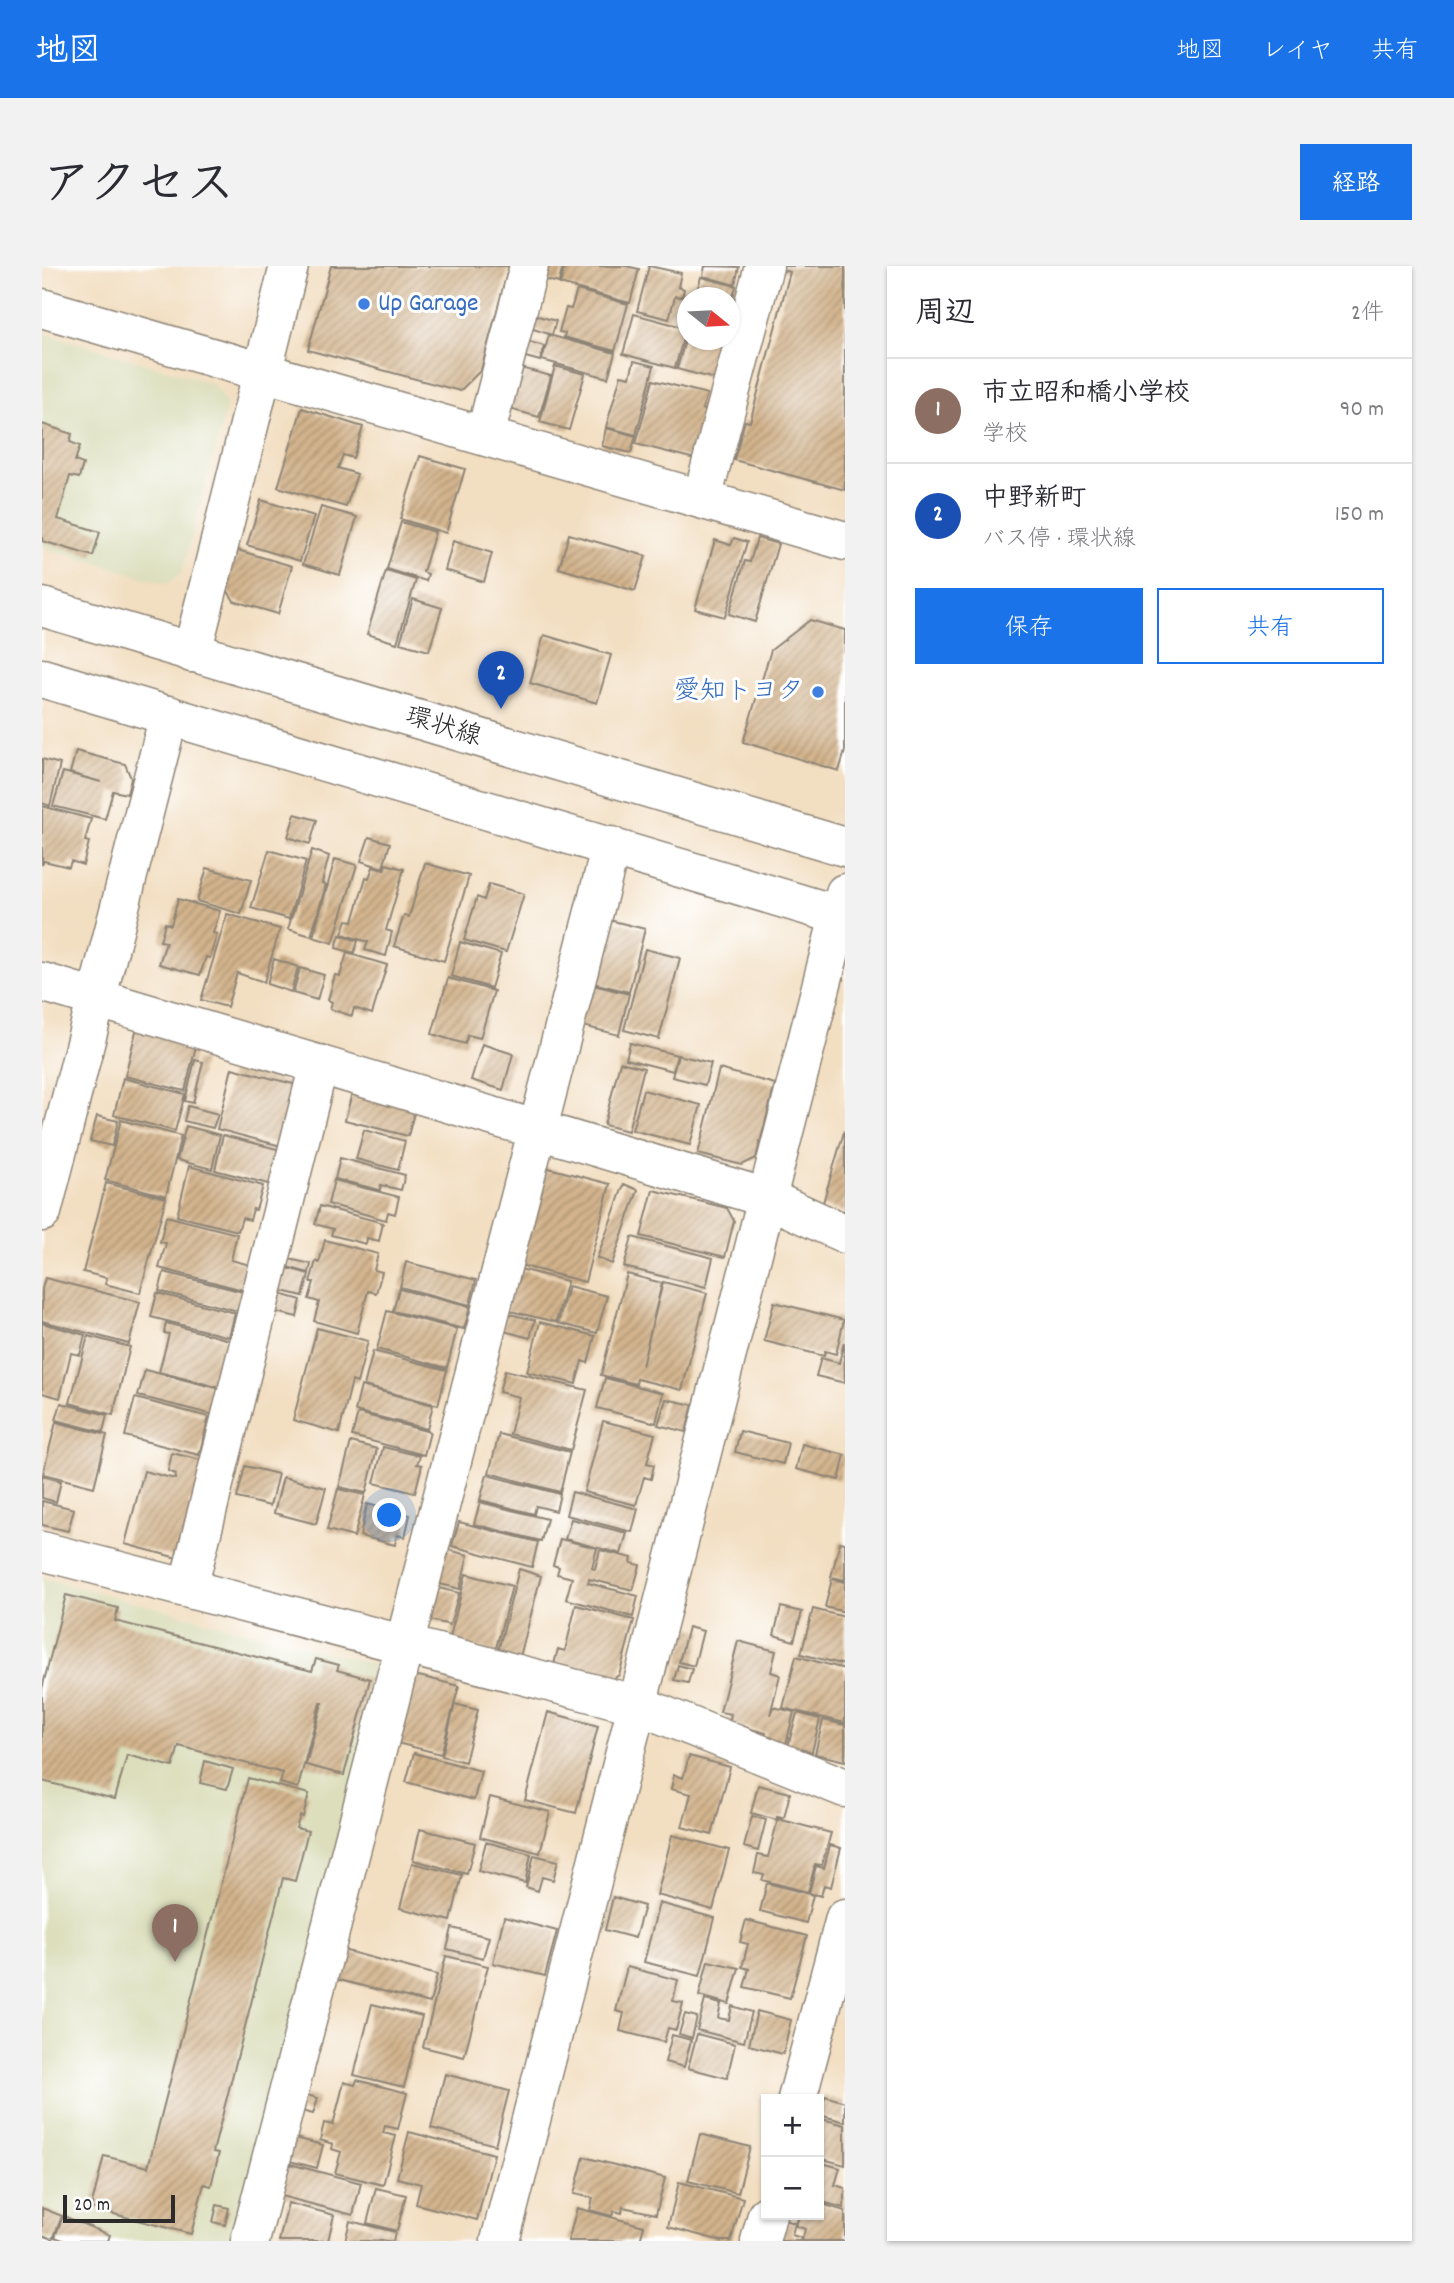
<!DOCTYPE html>
<html lang="ja">
<meta charset="utf-8">
<style>
body{margin:0;font-family:Dekko,"Klee One",sans-serif;background:#f2f2f3;color:#2b2b33}
.controls{position:absolute;right:21px;bottom:21px;display:grid;overflow:hidden;border-radius:0px;box-shadow:0 2px 5px #0004}
.controls button{width:63px;height:63px;display:grid;place-items:center;padding:0;border:0;border-bottom:2px solid #e1e1e2;background:#fff;color:#2b2b33;font:35px sans-serif}
.compass{position:absolute;left:635px;top:21px;width:63px;height:63px;border-radius:50%;background:#fff;box-shadow:0 2px 5px #0004;rotate:108deg}
.scale{position:absolute;left:21px;bottom:18px;width:112px;box-sizing:border-box;padding-left:7px;border:4px solid #2b2b2b;border-top:0;font-size:19px;line-height:24px;white-space:nowrap;color:#2b2b2b;-webkit-text-stroke:5px #fff;paint-order:stroke}
.you{position:absolute;left:348px;top:1250px;width:24px;height:24px;margin:-18px;border:5px solid #fff;border-radius:50%;background:#1a73e8;box-shadow:0 0 0 10px #1a73e833}
.badge{display:grid;place-items:center;width:46px;height:46px;border-radius:50%;background:#1a73e8;color:#fff;font-size:23px;font-weight:700}
.pin{position:absolute;translate:-50% -58px;filter:drop-shadow(0 2px 4px #0008)}
.pin::after{content:'';position:absolute;top:37px;width:24px;height:21px;background:inherit;clip-path:polygon(0 0,100% 0,50% 100%)}
.list{margin:0;padding:0;list-style:none}
h2{display:flex;justify-content:space-between;align-items:center;height:91px;margin:0;padding:0 28px;font-size:30px}
h2 small{font-size:23px;font-weight:400;color:#7c7c81}
.list li{display:grid;grid-template-columns:46px 1fr auto;gap:21px;align-items:center;box-sizing:border-box;height:105px;padding:0 28px;border-top:2px solid #e1e1e2}
.list b{display:block;font-size:26px;white-space:nowrap}
.list p{margin:0;font-size:23px;white-space:nowrap;color:#7c7c81}
.list em{font-size:23px;font-style:normal;color:#7c7c81}
.actions{display:flex;gap:14px;padding:21px 28px}
.actions a{flex:1;padding:16px 0;border:2px solid #1a73e8;border-radius:0px;text-align:center;font-size:24px;color:#1a73e8}
.actions .main{background:#1a73e8;color:#fff}
.map{position:relative;flex:none;width:803px;height:1975px;overflow:hidden;border-radius:0px}
header{display:flex;align-items:center;gap:42px;box-sizing:border-box;height:98px;padding:0 35px;background:#1a73e8;color:#fff}
header strong{font-size:33px}
nav{display:flex;gap:38px;margin-inline-start:auto;font-size:24px}
.intro{display:flex;align-items:center;justify-content:space-between;box-sizing:border-box;height:168px;padding:0 42px}
h1{margin:0;font-size:49px}
.button{padding:18px 32px;border-radius:0px;background:#1a73e8;color:#fff;font-size:24px;font-weight:700}
main{display:flex;gap:42px;padding:0 42px}
aside{flex:1;background:#fff;border-radius:0px;box-shadow:0 2px 5px #0004}
.map>svg:first-child{display:block}
.built{fill:#dcdebc}
.building{fill:url(#building-hatch)}
.lines{fill:none;stroke-linecap:round;stroke-linejoin:round}
.minor-casing{stroke:#8e8476;stroke-width:41}
.primary-casing{stroke:#8e8476;stroke-width:41}
.minor{stroke:#fff;stroke-width:38}
.primary{stroke:#fff;stroke-width:38}
.shop-dot{fill:#3f7fe0;stroke:#fff;stroke-width:2.5}
.labels{text-anchor:middle;dominant-baseline:central;stroke-width:6;stroke-linejoin:round;paint-order:stroke}
.shop-label{font-size:26px;fill:#366cbe;stroke:#fff;text-anchor:start}
.street-label{font-size:26px;fill:#2b2b2b;stroke:#fff}
</style>
<header>
<strong>地図</strong>
<nav><a>地図</a><a>レイヤ</a><a>共有</a></nav>
</header>
<div class="intro"><h1>アクセス</h1><a class="button">経路</a></div>
<main>
<div class="map">
<svg width="803" height="1975" viewBox="0 0 803 1975">
<defs>
<pattern id="building-hatch" width="6" height="6" patternUnits="userSpaceOnUse" patternTransform="scale(1.75)"><rect width="6" height="6" fill="#d3b48d"/><path d="M-1 1l2-2M0 6l6-6M5 7l2-2" fill="none" stroke="#ab9373"/></pattern>
</defs>
<rect width="100%" height="100%" fill="#fff"/>
<filter id="ink" filterUnits="userSpaceOnUse"><feTurbulence type="fractalNoise" baseFrequency=".0143" numOctaves="2"/><feDisplacementMap in="SourceGraphic" scale="14" xChannelSelector="R" yChannelSelector="G"/><feConvolveMatrix kernelMatrix="1 2 1 2 8 2 1 2 1" color-interpolation-filters="sRGB"/></filter>
<filter id="wash" filterUnits="userSpaceOnUse"><feTurbulence type="fractalNoise" baseFrequency=".00686" numOctaves="4" result="noise"/><feDisplacementMap in="SourceGraphic" scale="28" xChannelSelector="R" yChannelSelector="G"/><feGaussianBlur stdDeviation="1.57" result="paint"/><feColorMatrix in="noise" values="0 0 0 0 0 0 0 0 0 0 0 0 0 0 0 0 0 1.4 0 .05"/><feComposite in="paint" operator="in"/></filter>
<g filter="url(#wash)">
<rect width="100%" height="100%" fill="#f2dec1"/>
<path class="built" d="M0,66L171,118L185,139L140,307L125,318L0,281Z
M0,1312L331,1398L339,1417L195,1975H0Z"/>
<g id="blocks">
<path class="building" d="M289,0H467L439,104L418,125L266,84Z
M503,0H521L517,17L499,13Z
M523,0H584L597,3L588,37L518,18Z
M607,0L639,7L636,21L642,23L640,31L633,30L627,53L595,45Z
M663,0L697,1L693,19L661,10Z
M740,0H803V224L692,194L703,155L708,156L748,6L739,4Z
M659,11L694,20L688,40V32H653Z
M535,24L586,38L573,85L522,71L523,67L517,66L524,42L529,43Z
M489,48L514,55L510,69L485,61Z
M592,48L644,62L633,102L581,88Z
M645,67L646,74H684L673,113L635,103Z
M507,69L573,87L566,112L500,94Z
M484,75L502,80L498,95L480,90Z
M592,95L612,100L594,169L564,161L579,109L588,111Z
M513,100L543,108L527,164L498,156Z
M479,102L509,110L497,151L468,143Z
M611,114L665,128L660,143L666,145L653,193L594,178Z
M260,142L321,161L311,192L301,189L296,202L315,208L304,241L236,221Z
M0,158L30,168L28,176L38,180L33,195L41,198L37,212L28,210L16,253L58,266L51,290L0,275Z
M564,162L594,170L589,187L560,180Z
M378,190L423,203L404,267L358,253Z
M219,234L272,250L258,295L205,279Z
M279,241L315,251L298,309L261,298Z
M359,256L393,266L381,306L386,308L384,315L345,303Z
M527,268L604,290L593,325L517,302Z
M692,272L705,276L683,351L653,343L673,274L689,279Z
M715,272L736,278L713,356L687,348L703,295L708,296Z
M411,275L450,287L442,316L403,304Z
M192,283L250,300L236,348L192,335L181,317Z
M344,305L374,314L355,377L325,368Z
M371,333L400,342L387,385L358,377Z
M768,354L803,364V485L797,505L701,476L729,384Z
M502,369L569,389L555,437L488,417Z
M34,485L83,498L89,512L85,528L71,525L63,553L11,540L21,506L59,516L28,507Z
M0,493L18,498L8,540L0,537Z
M0,540L49,553L43,575L47,576L41,599L29,595L27,601L2,595L0,599Z
M253,548L275,554L268,578L246,571Z
M327,571L348,577L341,602L319,595Z
M227,584L264,595L247,653L209,642Z
M270,584L287,590L280,617L284,619L269,670L246,663Z
M293,593L315,599L291,677L271,671Z
M383,597L427,610L402,695L352,680L362,649L367,651Z
M344,598L362,603L344,664L350,666L344,690L323,684L326,676L300,668L305,654L311,655L324,611L327,612L331,601L342,604Z
M165,602L209,614L199,648L155,635Z
M447,618L482,628L464,686L422,674L435,631L442,634Z
M136,633L178,645L171,667L175,668L168,692L164,691L158,709L117,698L124,676L118,675L123,657L129,659Z
M185,648L238,663L222,716L195,707L185,741L159,734Z
M563,653L603,663L587,726L547,716Z
M298,669L316,675L312,687L294,682Z
M418,676L459,688L449,722L409,710Z
M603,683L638,692L617,773L582,764Z
M305,687L345,699L330,748L312,742L310,750L288,743L290,736L286,734L293,709L298,710Z
M232,693L256,701L249,726L225,718Z
M258,702L282,709L275,734L251,727Z
M406,712L452,725L438,772L426,769L423,778L390,768Z
M547,718L587,728L577,769L537,759Z
M95,761L155,776L143,825L83,810Z
M588,777L635,789L631,805L584,793Z
M440,778L471,788L461,824L429,814Z
M636,789L669,797L663,819L630,811Z
M153,794L161,796L151,837L143,835Z
M578,796L602,802L586,865L562,859Z
M190,802L255,819L239,880L175,863Z
M677,803L733,818L714,892L700,899L656,888Z
M81,812L143,828L133,865L72,849Z
M311,823L374,839L366,870L303,854Z
M601,824L659,839L648,879L590,864Z
M146,840L176,848L171,862L142,855Z
M55,850L76,855L70,880L48,875Z
M79,854L139,870L124,930L63,914Z
M144,860L178,869L170,903L135,894Z
M322,864L363,875L356,904L314,893Z
M802,866L803,867V946L780,940Z
M181,869L239,884L230,919L173,904Z
M298,892L363,909L359,924L339,919L338,924L293,913Z
M147,900L221,920L214,944L211,943L208,954L200,952L196,965L135,950Z
M499,900L568,918L543,1016L474,998Z
M292,914L357,931L353,948L346,946L344,954L286,938Z
M64,917L124,932L98,1027L63,1018L65,1012L41,1006Z
M582,918L596,924L570,998L555,992Z
M611,924L685,942L692,955L683,991L599,970Z
M278,940L341,957L337,975L325,972L324,978L289,969L291,963L273,958Z
M124,950L195,968L189,994L212,1000L205,1025L117,1002L124,977L118,976Z
M590,971L671,992L664,1021L582,1001Z
M283,974L336,988L332,1004L340,1006L334,1027L326,1025L315,1067L272,1055L277,1036L267,1033L272,1016H268L274,995L277,997Z
M247,993L269,998L267,1007L245,1001Z
M364,996L434,1014L428,1039L358,1021Z
M238,1000L267,1008L261,1030L232,1023Z
M474,1002L525,1015L514,1056L464,1044Z
M122,1006L201,1026L196,1045L117,1025Z
M585,1008L620,1017L600,1100L621,1016L665,1027L640,1124L595,1113L594,1118L559,1109Z
M3,1012L98,1036L87,1078L0,1055V1023Z
M526,1020L565,1030L555,1067L516,1057Z
M357,1023L428,1041L422,1063L351,1045Z
M231,1026L259,1034L255,1051L226,1044Z
M115,1027L193,1047L187,1071L109,1051Z
M732,1036L802,1054L794,1088L783,1085L782,1090L722,1075Z
M345,1045L415,1063L405,1102L335,1083Z
M463,1047L493,1054L488,1072L458,1064Z
M498,1056L553,1070L546,1097L540,1095L534,1118L485,1106Z
M0,1057L43,1069L38,1089L29,1087L18,1132L0,1127Z
M124,1057L191,1075L179,1122L117,1106L127,1068L122,1067Z
M275,1062L326,1075L315,1117L310,1115L297,1167L251,1154Z
M46,1070L88,1081L71,1149L28,1137Z
M802,1076L803,1117L774,1110L779,1092L797,1097Z
M331,1085L405,1104L396,1139L322,1120Z
M103,1104L179,1123L172,1149L96,1130Z
M463,1104L545,1124L529,1184L468,1168L477,1131L457,1126Z
M563,1112L621,1127L614,1157L555,1142Z
M319,1120L391,1139L385,1163L313,1145Z
M93,1132L167,1151L157,1189L83,1170Z
M624,1133L651,1139L644,1166L616,1159Z
M19,1137L65,1149L61,1166L14,1154Z
M316,1147L388,1166L382,1189L310,1170Z
M561,1155L613,1168L605,1197L612,1199L609,1213L602,1211L594,1239L542,1226Z
M14,1156L65,1169L52,1221L1,1208Z
M698,1165L746,1177L741,1198L693,1186Z
M457,1168L528,1186L518,1226L447,1207Z
M309,1176L335,1183L324,1227L297,1221Z
M760,1178L803,1189L797,1214L754,1203Z
M341,1181L378,1190L375,1198L380,1199L373,1227L332,1217Z
M130,1187L163,1195L153,1235L148,1234L146,1242L152,1244L139,1293L83,1278L102,1205L133,1213L134,1208L126,1205Z
M203,1200L236,1208L228,1240L195,1232Z
M445,1209L518,1228L514,1245L494,1240L492,1248L438,1234Z
M0,1210L19,1215L14,1236L0,1232Z
M241,1211L284,1222L274,1258L232,1247Z
M296,1223L323,1229L312,1271L285,1264Z
M530,1226L596,1243L590,1266L524,1249Z
M0,1235L32,1243L26,1265L0,1259Z
M438,1236L505,1253L499,1275L432,1258Z
M325,1238L368,1249L363,1271L355,1269L353,1279L318,1270Z
M529,1253L585,1267L579,1288L523,1273Z
M417,1256L496,1276L490,1301L410,1280Z
M518,1273L555,1282L550,1302L553,1303L558,1284L590,1292L589,1297L598,1299L591,1324L547,1313L546,1317L596,1330L591,1351L524,1333L530,1312L515,1308L517,1301L511,1299Z
M798,1276L803,1277V1314L789,1311Z
M399,1282L426,1289L418,1323L390,1316Z
M477,1303L499,1310L477,1395L455,1389Z
M424,1308L470,1320L453,1386L407,1375Z
M790,1313L803,1316V1346L783,1341Z
M388,1320L417,1327L408,1359L380,1352Z
M24,1329L76,1342L73,1355L270,1405L274,1393L297,1399L295,1404L328,1413L302,1509L264,1499L280,1437H278L256,1522L238,1517L241,1507L137,1480L131,1501L85,1489L73,1533L0,1515V1423Z
M534,1339L592,1354L577,1409L565,1416L511,1402L516,1383L523,1385Z
M739,1341L760,1346L752,1375L732,1369Z
M771,1343L803,1351V1399L759,1388Z
M646,1361L661,1365L652,1400L637,1396Z
M696,1375L734,1385L729,1406L738,1409L728,1449L731,1441L752,1446L744,1478L723,1473L724,1467L687,1457L689,1448L678,1446Z
M754,1390L803,1403V1457L741,1442Z
M636,1399L650,1403L646,1417L632,1414Z
M377,1410L417,1420L399,1488L351,1476L366,1416Z
M413,1438L436,1444L423,1496L400,1490Z
M506,1446L556,1460L534,1547L483,1534Z
M755,1447L778,1453L770,1486L746,1480Z
M781,1454L803,1459V1495L773,1488Z
M372,1487L439,1505L432,1534L364,1516Z
M647,1490L688,1501L670,1569L640,1561L649,1528L629,1523L632,1509L641,1512Z
M163,1495L191,1503L185,1523L158,1517Z
M206,1512L267,1528L261,1551L258,1550L254,1562L266,1565L253,1615L241,1612L171,1886L177,1887L169,1920L162,1918L149,1968L49,1942L62,1890L106,1901Z
M716,1519L748,1527L742,1552L735,1551V1554L709,1547Z
M448,1531L508,1546L498,1587L438,1571Z
M710,1550L724,1554L716,1585L702,1581Z
M736,1553L789,1567L780,1599L773,1598L766,1626L720,1614L722,1609L712,1607L716,1589L726,1591Z
M378,1563L433,1577L425,1608L371,1594Z
M630,1569L687,1584L671,1644L615,1629Z
M444,1576L489,1588L483,1617L436,1605Z
M788,1579L799,1582L789,1621L782,1619L779,1630L767,1627L774,1600L782,1602Z
M492,1589L516,1595L511,1614L500,1611L496,1625L484,1621Z
M370,1597L420,1609L409,1655L358,1642Z
M725,1617L771,1629L764,1657L718,1645Z
M571,1631L602,1640L593,1672L563,1664Z
M617,1637L673,1652L658,1710L602,1696Z
M462,1651L515,1665L503,1710L451,1697Z
M704,1654L765,1670L748,1732L702,1721L707,1703L700,1701L706,1678L698,1676Z
M410,1662L447,1671L441,1692L405,1683Z
M297,1683L395,1709L388,1737L289,1712Z
M404,1690L446,1700L422,1791L381,1781Z
M666,1695L697,1702L687,1738L657,1730Z
M585,1701L636,1714L631,1735L641,1737L634,1764L626,1762L622,1776L578,1765L582,1747L574,1745Z
M663,1734L679,1738L676,1752L687,1754L690,1740L710,1746L702,1776L655,1764Z
M330,1738L380,1750L362,1821L312,1809Z
M715,1745L749,1754L741,1788L707,1779Z
M643,1748L655,1751L650,1772L637,1768Z
M655,1768L693,1778L685,1812L646,1802Z
M630,1769L649,1774L642,1801L623,1796Z
M403,1808L467,1825L453,1879L389,1862Z
M315,1814L365,1827L356,1863L343,1860L341,1867L354,1870L341,1919L293,1907L299,1886L290,1883L291,1878L278,1874L282,1857L291,1859L302,1816L313,1819Z
M261,1828L276,1832L271,1848L256,1844Z
M783,1830L803,1836V1856L778,1849Z
M780,1853L803,1859V1899L777,1892V1859H779Z
M367,1866L452,1888L435,1954L374,1938L379,1918L355,1912Z
M658,1868L708,1881L696,1927L646,1915Z
M249,1871L281,1879L275,1902L243,1894Z
M542,1891L623,1912L614,1948L581,1941L580,1947L572,1945L570,1950L548,1944L551,1932L532,1928Z
M777,1896L798,1902L793,1919L803,1922L802,1942L777,1935Z
M248,1898L319,1917L311,1949L239,1930Z
M637,1916L701,1932L689,1975H680L626,1961Z
M334,1922L364,1929L355,1965L325,1957Z
M246,1937L292,1949L286,1975H237Z
M777,1937L803,1945V1975H760L763,1963L754,1960L757,1949H777Z
M175,1939L187,1942L183,1959L171,1956Z
M0,1942L20,1950L11,1973L0,1969Z
M535,1942L602,1960L598,1975H526Z
M21,1950L68,1969L66,1975H23L13,1971Z
M731,1951L753,1957L750,1969L759,1972L758,1975H724Z
M308,1955L353,1966L351,1975H303Z"/>
</g>
</g>
<g filter="url(#ink)">
<use href="#blocks" fill-opacity="0" stroke="#8e8476" stroke-width="2"/>
<g class="lines">
<g class="minor-casing">
<path id="minor" d="M0,42L803,275
M443,170L487,0
M660,233L722,0
M150,387L247,0
M0,716L725,932L803,968
M0,946L127,449
M0,1285L596,1439L803,1522
M146,1322L277,798
M755,1833L803,1652
M208,1975L569,580
M458,1975L803,627
M718,1975L725,1949"/>
</g>
<g class="primary-casing">
<path id="primary" d="M0,341L803,581
M0,412L803,651"/>
</g>
<use href="#minor" class="minor"/>
<use href="#primary" class="primary"/>
</g>
</g>
<g class="shop-dot">
<circle cx="322" cy="38" r="7"/>
<circle cx="776" cy="426" r="7"/>
</g>
<g class="labels">
<g class="shop-label">
<text x="336" y="38">Up Garage</text>
<text x="762" y="426" text-anchor="end">愛知トヨタ</text>
</g>
<g class="street-label">
<text transform="translate(401 462) rotate(17)">環状線</text>
</g>
</g>
</svg>
<div class="controls">
<button>+</button>
<button>−</button>
</div>
<svg class="compass" viewBox="-18 -18 36 36"><path d="M0-13l5 13h-10z" fill="#e53935"/><path d="M0 13l5-13h-10z" fill="#7c7c81"/></svg>
<div class="scale">20 m</div>
<div class="you"></div>
<div class="pin badge" style="left:133px;top:1696px;background:#8d6e63">1</div>
<div class="pin badge" style="left:459px;top:443px;background:#1a4fb4">2</div>
</div>
<aside>
<h2>周辺<small>2件</small></h2>
<ul class="list">
<li><span class="badge" style="background:#8d6e63">1</span><div><b>市立昭和橋小学校</b><p>学校</p></div><em>90 m</em></li>
<li><span class="badge" style="background:#1a4fb4">2</span><div><b>中野新町</b><p>バス停 · 環状線</p></div><em>150 m</em></li>
</ul>
<div class="actions"><a class="main">保存</a><a>共有</a></div>
</aside>
</main>
